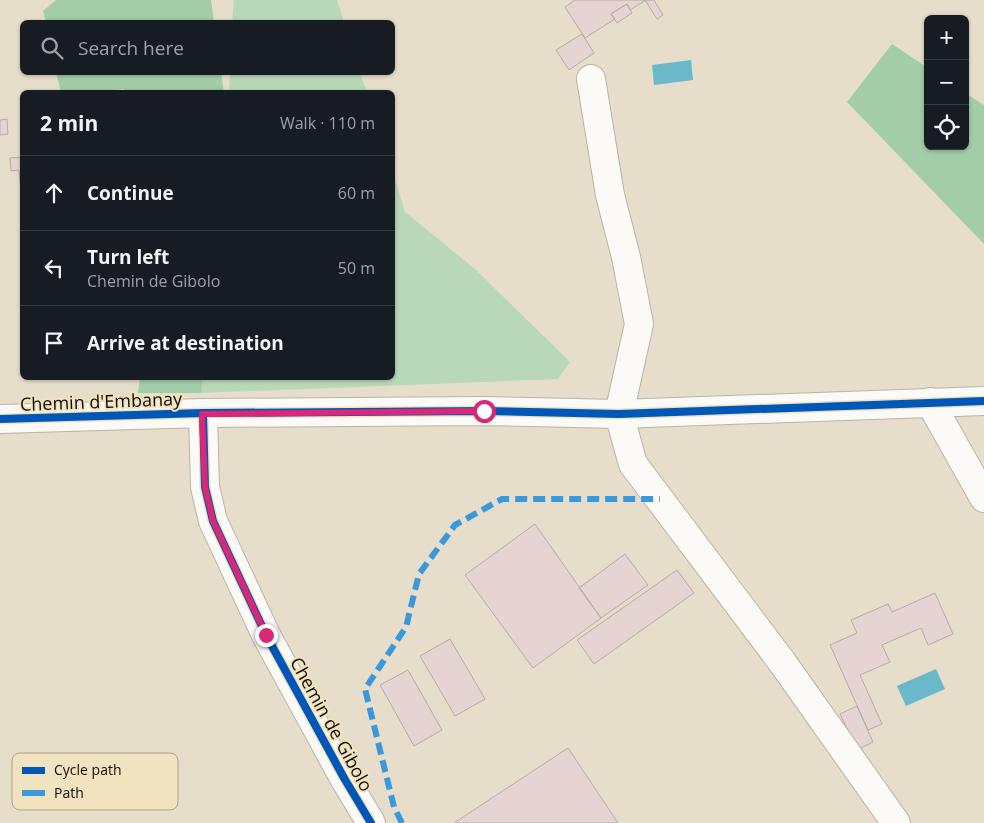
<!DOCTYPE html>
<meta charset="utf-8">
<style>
body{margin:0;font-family:"Open Sans",sans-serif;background:#20242c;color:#f1f3f6}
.controls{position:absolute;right:15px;top:15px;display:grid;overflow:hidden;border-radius:8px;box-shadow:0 1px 4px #0004}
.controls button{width:45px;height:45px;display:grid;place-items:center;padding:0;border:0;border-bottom:1px solid #363941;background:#171b24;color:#f1f3f6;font:25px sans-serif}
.stop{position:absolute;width:15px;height:15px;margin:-11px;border:4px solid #db2777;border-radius:50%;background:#fff}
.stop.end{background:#db2777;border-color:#fff;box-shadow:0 1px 5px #0008}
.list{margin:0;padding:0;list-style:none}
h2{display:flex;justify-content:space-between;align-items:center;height:65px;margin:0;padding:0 20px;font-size:21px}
h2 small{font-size:16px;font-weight:400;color:#9ea1a6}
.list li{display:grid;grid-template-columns:32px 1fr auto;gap:15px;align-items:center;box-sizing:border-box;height:75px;padding:0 20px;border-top:1px solid #363941}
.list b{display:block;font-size:19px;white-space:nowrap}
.list p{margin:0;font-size:16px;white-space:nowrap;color:#9ea1a6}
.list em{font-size:16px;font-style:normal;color:#9ea1a6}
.icon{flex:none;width:28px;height:28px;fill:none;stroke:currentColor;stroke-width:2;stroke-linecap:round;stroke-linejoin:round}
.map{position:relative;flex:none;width:984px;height:823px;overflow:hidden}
.search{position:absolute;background:#171b24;box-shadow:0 1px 4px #0004;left:20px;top:20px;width:375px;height:55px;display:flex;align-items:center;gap:12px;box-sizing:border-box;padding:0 18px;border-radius:8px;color:#9ea1a6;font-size:19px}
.panel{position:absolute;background:#171b24;box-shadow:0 1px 4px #0004;left:20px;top:90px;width:375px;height:290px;border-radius:8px}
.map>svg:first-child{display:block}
.green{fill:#b9d7b9}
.forest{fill:#a2cda8}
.water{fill:#6ab9ca}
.building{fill:#e5d4d2;stroke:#b6aca6}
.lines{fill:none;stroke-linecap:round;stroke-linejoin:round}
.minor-casing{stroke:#bab4a4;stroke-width:30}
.minor{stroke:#fbfaf7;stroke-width:28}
.quiet{stroke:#3a99dd;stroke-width:6;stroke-dasharray:12 6;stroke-linecap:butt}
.cycleway-casing{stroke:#f1e3bf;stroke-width:11}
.cycleway{stroke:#0057b8;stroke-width:8}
.route{stroke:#db2777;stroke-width:6}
.labels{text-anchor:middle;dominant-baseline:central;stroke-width:4;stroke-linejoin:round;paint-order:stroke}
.street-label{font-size:18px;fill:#100c02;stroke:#f1e3bf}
.key{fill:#f1e3bf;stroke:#aea286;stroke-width:1}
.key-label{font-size:14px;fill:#100c02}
</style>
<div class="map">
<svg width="984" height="823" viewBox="0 0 984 823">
<rect width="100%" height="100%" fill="#e6deca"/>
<path class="green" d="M234,0H337L344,22H232Z
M230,72L360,73L367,92H229Z
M393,172L405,212L475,269L570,362L558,379L201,393L203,378H392Z"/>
<path class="forest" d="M56,0H211L214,22H46L43,11Z
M892,44L928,68V146H965V93L984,105V244L847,102Z
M56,73H221L224,92H125L124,89L91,92H61Z
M140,378H203L201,393H138Z"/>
<path class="water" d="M691,60L693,80L654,85L652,65Z
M936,669L945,689L906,706L897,686Z"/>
<path class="building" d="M575,0H646L630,10L627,4L611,14L615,19L585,38L565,7Z
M645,0H654L663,15L657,19Z
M627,4L632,13L617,23L611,14Z
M582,34L594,53L569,70L556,50Z
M7,119L8,134L0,135V120Z
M22,157V203L19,170L11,171L10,158Z
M535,524L601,618L533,668L465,575Z
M625,554L648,585L601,618L579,588Z
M677,570L694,593L594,664L577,640Z
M935,593L953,634L928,645L921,628L882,645L890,662L860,675L882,724L868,730L830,645L857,633L851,620L888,604L892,612Z
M450,639L485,699L455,716L420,656Z
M408,670L442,730L414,746L380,685Z
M857,706L873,742L857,750L840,714Z
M568,748L618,823H454Z"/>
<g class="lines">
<g class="minor-casing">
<path id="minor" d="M591,79L610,195L626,257L639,324L619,414L633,464L782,662L896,823
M930,402L984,498
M203,413L205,487L213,521L266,635L344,778L371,823
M0,419L203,413L484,411L619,414L984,401"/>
</g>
<use href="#minor" class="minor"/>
<path class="quiet" d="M402,823L394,807L365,689L406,627L419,574L455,525L502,499H660"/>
<g class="cycleway-casing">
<path id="cycleway" d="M203,413L205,487L213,521L266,635L344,778L371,823
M0,419L203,413L484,411L619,414L984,401"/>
</g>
<use href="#cycleway" class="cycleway"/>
</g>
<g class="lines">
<path class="route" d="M266,635L213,521L205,487L202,414L484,411"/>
</g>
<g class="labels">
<g class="street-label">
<text transform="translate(101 401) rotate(-2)">Chemin d'Embanay</text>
<text transform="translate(332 724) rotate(61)">Chemin de Gibolo</text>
</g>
</g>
<rect x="12" y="753" width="166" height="57" rx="8" class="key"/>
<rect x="22" y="767" width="23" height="7" fill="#0057b8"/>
<rect x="22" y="790" width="23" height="6" fill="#3a99dd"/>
<g class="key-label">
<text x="54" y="775">Cycle path</text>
<text x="54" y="798">Path</text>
</g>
</svg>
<div class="controls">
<button>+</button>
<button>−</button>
<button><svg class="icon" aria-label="locate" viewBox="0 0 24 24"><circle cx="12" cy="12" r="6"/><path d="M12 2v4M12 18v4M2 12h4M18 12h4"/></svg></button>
</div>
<div class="stop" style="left:484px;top:411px"></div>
<div class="stop end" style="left:266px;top:635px"></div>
<div class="search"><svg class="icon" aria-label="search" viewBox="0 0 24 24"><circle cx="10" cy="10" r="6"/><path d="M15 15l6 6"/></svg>Search here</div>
<section class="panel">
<h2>2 min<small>Walk · 110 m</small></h2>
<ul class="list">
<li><svg class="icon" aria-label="ahead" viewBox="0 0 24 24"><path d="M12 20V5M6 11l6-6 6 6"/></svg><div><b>Continue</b></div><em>60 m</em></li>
<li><svg class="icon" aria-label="left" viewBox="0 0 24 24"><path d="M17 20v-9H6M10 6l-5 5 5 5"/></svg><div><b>Turn left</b><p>Chemin de Gibolo</p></div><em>50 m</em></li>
<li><svg class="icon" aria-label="arrive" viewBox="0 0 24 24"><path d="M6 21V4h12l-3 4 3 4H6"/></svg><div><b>Arrive at destination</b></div></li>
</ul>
</section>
</div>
